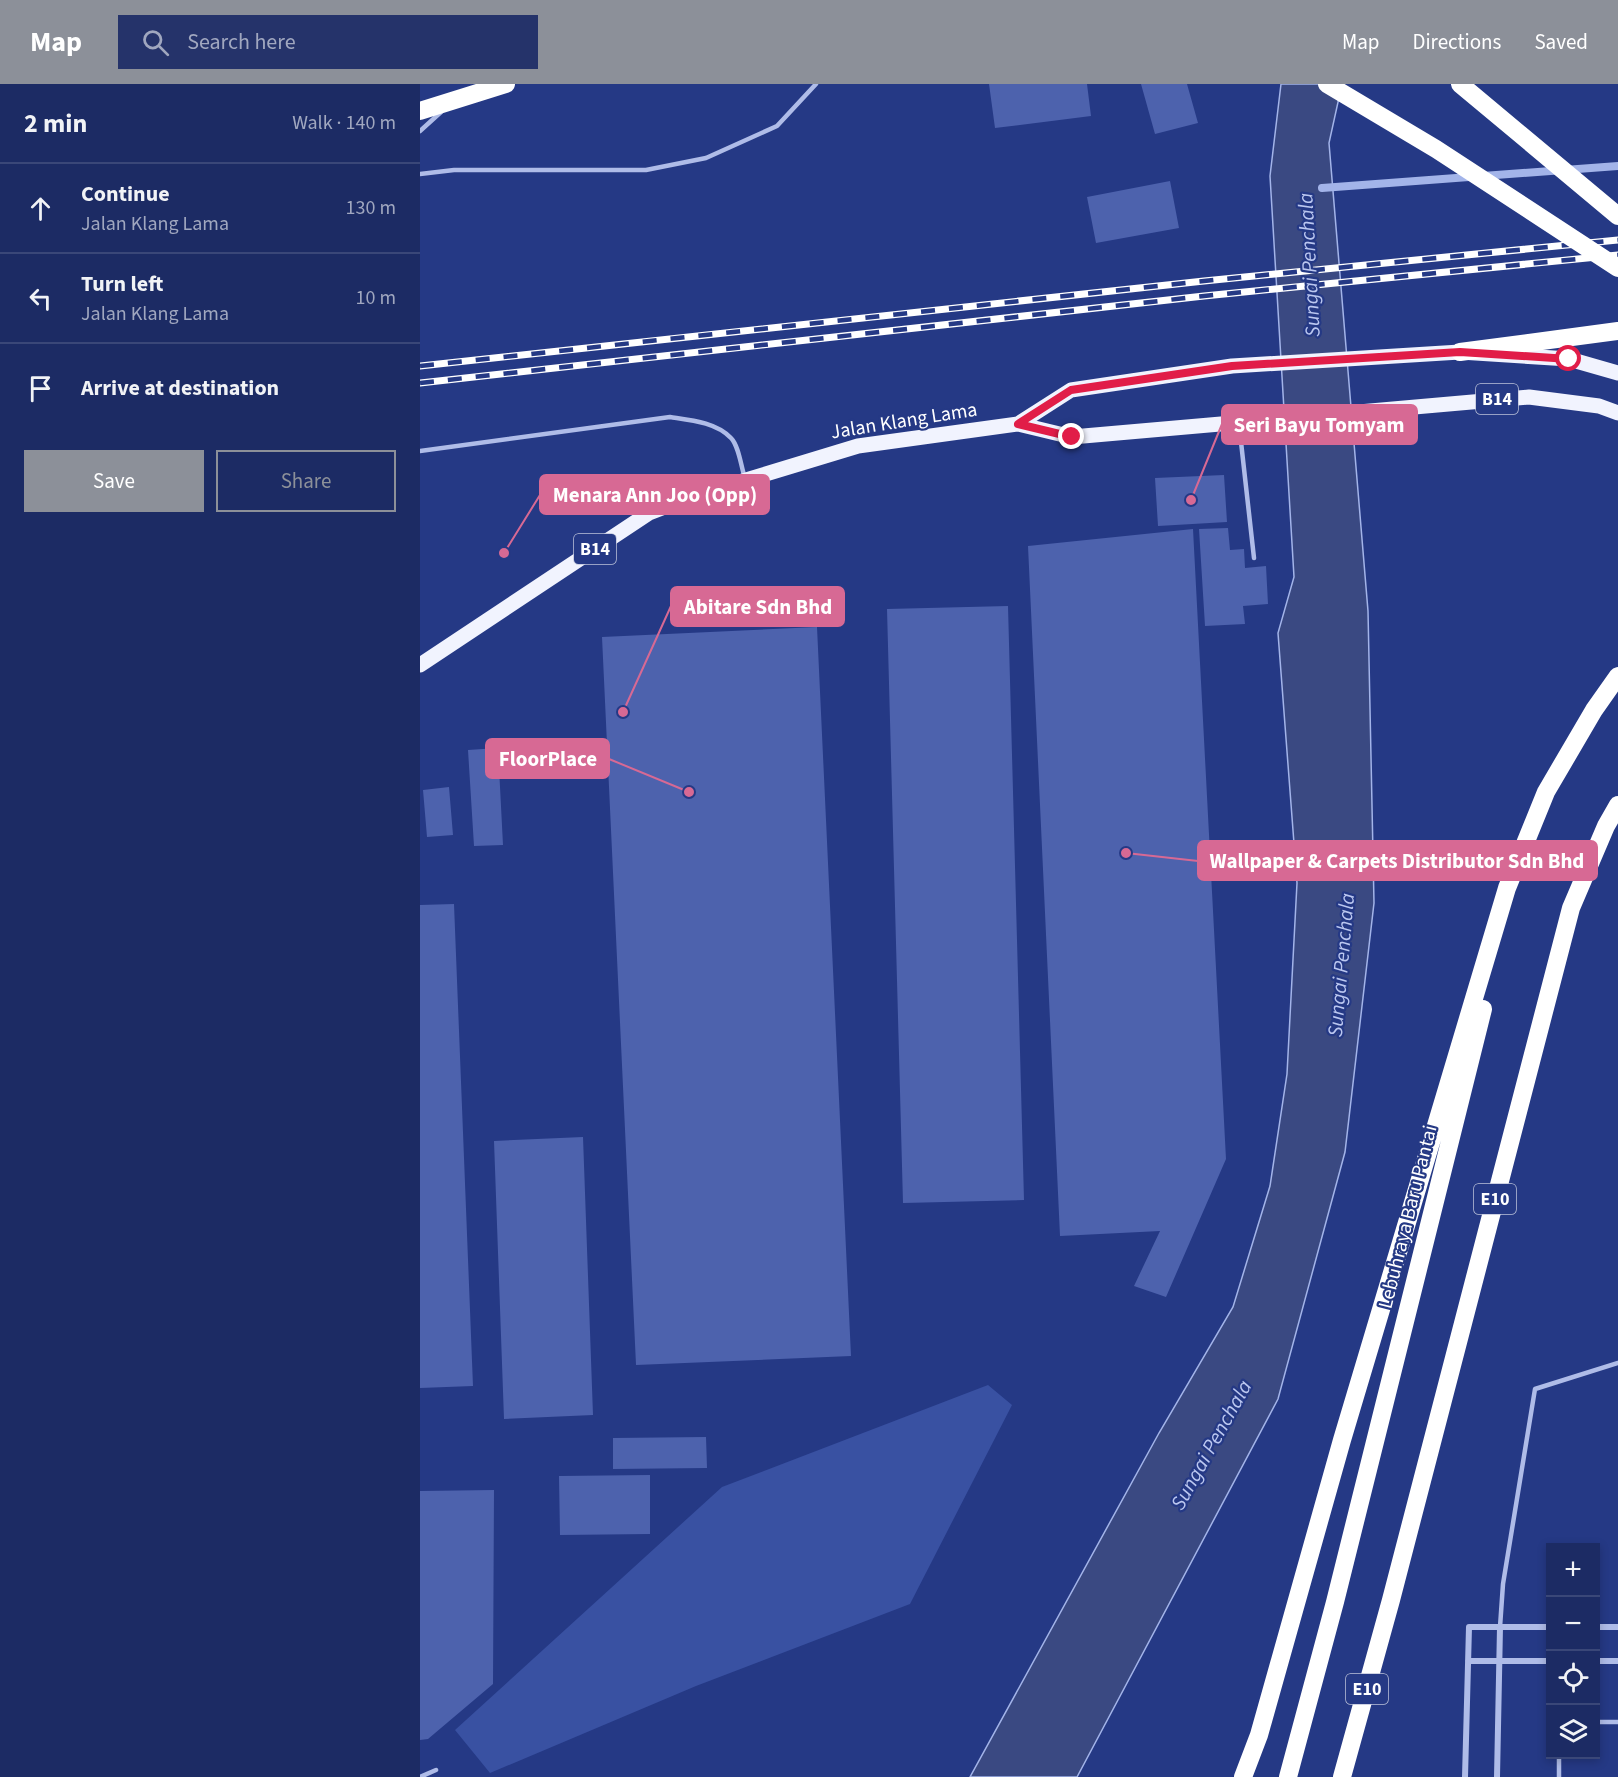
<!DOCTYPE html>
<meta charset="utf-8">
<style>
body{margin:0;font-family:"Source Sans 3",sans-serif;background:#25336a;color:#f1f3f6}
.controls{position:absolute;right:18px;bottom:18px;display:grid;overflow:hidden;border-radius:0px;box-shadow:0 3px 9px #0003}
.controls button{width:54px;height:54px;display:grid;place-items:center;padding:0;border:0;border-bottom:2px solid #3a4778;background:#1c2b64;color:#f1f3f6;font:30px sans-serif}
.stop{position:absolute;width:18px;height:18px;margin:-14px;border:4px solid #e11d48;border-radius:50%;background:#fff}
.stop.end{background:#e11d48;border-color:#fff;box-shadow:0 2px 6px #0008}
.list{margin:0;padding:0;list-style:none}
h2{display:flex;justify-content:space-between;align-items:center;height:78px;margin:0;padding:0 24px;font-size:26px}
h2 small{font-size:20px;font-weight:400;color:#a0a7bf}
.list li{display:grid;grid-template-columns:39px 1fr auto;gap:18px;align-items:center;box-sizing:border-box;height:90px;padding:0 24px;border-top:2px solid #3a4778}
.list b{display:block;font-size:22px;white-space:nowrap}
.list p{margin:0;font-size:20px;white-space:nowrap;color:#a0a7bf}
.list em{font-size:20px;font-style:normal;color:#a0a7bf}
.actions{display:flex;gap:12px;padding:18px 24px}
.actions a{flex:1;padding:14px 0;border:2px solid #8c9099;border-radius:0px;text-align:center;font-size:21px;color:#8c9099}
.actions .main{background:#8c9099;color:#fff}
.icon{flex:none;width:33px;height:33px;fill:none;stroke:currentColor;stroke-width:2;stroke-linecap:round;stroke-linejoin:round}
.map{position:relative;flex:none;width:1198px;height:1693px;overflow:hidden}
header{display:flex;align-items:center;gap:36px;box-sizing:border-box;height:84px;padding:0 30px;background:#8c9099;color:#fff}
header strong{font-size:28px}
nav{display:flex;gap:33px;margin-inline-start:auto;font-size:21px}
.search{width:420px;height:54px;background:#25336a;display:flex;align-items:center;gap:15px;box-sizing:border-box;padding:0 21px;border-radius:0px;color:#a0a7bf;font-size:22px}
main{display:flex}
aside{flex:1;background:#1c2b64}
.map>svg:first-child{display:block}
.green{fill:#3951a2}
.water{fill:#3a4982;stroke:#a3b4e9;stroke-width:1.5}
.lines{fill:none;stroke-linecap:round;stroke-linejoin:round}
.stream{stroke:#a3b4e9;stroke-width:8}
.building{fill:#4d62ad}
.lane{stroke:#afbce8;stroke-width:4.5}
.street{stroke:#afbce8;stroke-width:6}
.primary{stroke:#f1f3fe;stroke-width:15}
.highway{stroke:#fff;stroke-width:18}
.rail-casing{stroke:#fff;stroke-width:7}
.rail{stroke:#253985;stroke-width:4.5;stroke-dasharray:14;stroke-linecap:butt}
.highway-bridge{stroke:#fff;stroke-width:18}
.route{stroke:#e11d48;stroke-width:8}
.labels{text-anchor:middle;dominant-baseline:central;stroke-width:4.5;stroke-linejoin:round;paint-order:stroke}
.shield{fill:#253985;stroke:#bec4da;stroke-width:1.5}
.shield-label{font-size:18px;font-weight:bold;fill:#fff}
.street-label{font-size:20px;fill:#fff;stroke:#253985}
.water-label{font-size:21px;font-style:italic;fill:#bbc7f0;stroke:#253985}
.leader{fill:none;stroke:#d76994;stroke-width:2}
.callout-dot{fill:#d76994;stroke:#253985;stroke-width:2}
.callout{fill:#d76994;stroke:#d76994;stroke-width:2}
.callout-label{font-size:21px;text-anchor:middle;font-weight:bold;fill:#fff}
</style>
<header>
<strong>Map</strong>
<div class="search"><svg class="icon" aria-label="search" viewBox="0 0 24 24"><circle cx="10" cy="10" r="6"/><path d="M15 15l6 6"/></svg>Search here</div>
<nav><a>Map</a><a>Directions</a><a>Saved</a></nav>
</header>
<main>
<aside>
<h2>2 min<small>Walk · 140 m</small></h2>
<ul class="list">
<li><svg class="icon" aria-label="ahead" viewBox="0 0 24 24"><path d="M12 20V5M6 11l6-6 6 6"/></svg><div><b>Continue</b><p>Jalan Klang Lama</p></div><em>130 m</em></li>
<li><svg class="icon" aria-label="left" viewBox="0 0 24 24"><path d="M17 20v-9H6M10 6l-5 5 5 5"/></svg><div><b>Turn left</b><p>Jalan Klang Lama</p></div><em>10 m</em></li>
<li><svg class="icon" aria-label="arrive" viewBox="0 0 24 24"><path d="M6 21V4h12l-3 4 3 4H6"/></svg><div><b>Arrive at destination</b></div></li>
</ul>
<div class="actions"><a class="main">Save</a><a>Share</a></div>
</aside>
<div class="map">
<svg width="1198" height="1693" viewBox="0 0 1198 1693">
<rect width="100%" height="100%" fill="#253985"/>
<path class="green" d="M568,1301L592,1321L490,1520L276,1602L70,1689L35,1646L302,1403Z"/>
<path class="water" d="M861,0H922L909,59L948,527L954,819L925,1068L858,1315L657,1693H550L739,1349L813,1223L850,1102L867,990L877,799L858,549L874,493L850,92Z"/>
<g class="lines">
<path class="stream" d="M902,104L1198,82"/>
</g>
<path class="building" d="M569,0H667L671,32L575,44Z
M721,0H767L778,39L735,50Z
M750,97L759,144L676,159L667,113Z
M804,391L807,438L738,442L735,394Z
M808,444L810,466L824,465L825,484L846,482L848,520L823,522L825,540L785,542L779,445Z
M773,445L806,1075L746,1213L714,1202L740,1147L640,1152L608,462Z
M588,522L604,1116L483,1119L467,525Z
M397,543L431,1272L216,1281L182,553Z
M78,664L83,761L54,762L48,666Z
M29,703L33,751L7,753L3,706Z
M34,820L53,1302L0,1304V821Z
M163,1053L173,1331L84,1335L74,1057Z
M286,1353L287,1384L193,1385V1354Z
M230,1391V1450L140,1451L139,1392Z
M74,1406L73,1600L8,1655L0,1656V1407Z"/>
<g class="lines">
<path class="lane" d="M0,47L21,28
M0,90L34,86H226L286,74L357,42L396,0
M819,340L834,474
M0,367L250,333C270,336 296,338 311,354C319,362 321,383 325,394
M1080,1543L1083,1500L1115,1305L1198,1279
M1176,1638H1198
M0,1693L16,1686
M1139,1693V1670"/>
<path class="street" d="M1176,1543H1198
M1048,1577H1130
M1176,1577H1198
M1045,1693L1049,1543H1130
M1077,1693L1080,1543"/>
<path class="primary" d="M598,340L651,306L812,282L1040,268L1149,275L1198,289
M0,581L229,429L273,412L438,362L598,340L652,353L1109,313L1179,322L1198,329"/>
<path class="highway" d="M1040,0L1198,132
M0,27L86,0
M1040,268L1198,247
M823,1693L839,1651L922,1356L1087,804L1126,708L1174,626L1198,592
M868,1693L915,1518L1063,925
M922,1693L971,1516L1151,824L1186,742L1198,721"/>
<g class="rail-casing">
<path id="rail" d="M0,282L784,197L1198,156
M0,299L784,212L1198,171"/>
</g>
<use href="#rail" class="rail"/>
<path class="highway-bridge" d="M907,0L1016,65L1198,184"/>
</g>
<g class="lines">
<path class="route" d="M652,353L598,340L651,306L812,282L1040,268L1149,275"/>
</g>
<g class="labels">
<g class="shield">
<rect x="1056" y="300" width="42" height="30" rx="4.5"/>
<rect x="154" y="450" width="42" height="30" rx="4.5"/>
<rect x="1054" y="1100" width="42" height="30" rx="4.5"/>
<rect x="926" y="1590" width="42" height="30" rx="4.5"/>
</g>
<g class="shield-label">
<text x="1077" y="315">B14</text>
<text x="175" y="465">B14</text>
<text x="1075" y="1115">E10</text>
<text x="947" y="1605">E10</text>
</g>
<g class="street-label">
<text transform="translate(484 337) rotate(-9)">Jalan Klang Lama</text>
<text transform="translate(988 1133) rotate(-76)">Lebuhraya Baru Pantai</text>
</g>
<g class="water-label">
<text transform="translate(889 181) rotate(-93)">Sungai Penchala</text>
<text transform="translate(921 881) rotate(-85)">Sungai Penchala</text>
<text transform="translate(791 1361) rotate(-61)">Sungai Penchala</text>
</g>
</g>
<path class="leader" d="M771 416L802 340M84 469L120 411M203 628L251 522M269 708L189 675M706 769L778 777"/>
<g class="callout-dot">
<circle cx="771" cy="416" r="6"/>
<circle cx="84" cy="469" r="6"/>
<circle cx="203" cy="628" r="6"/>
<circle cx="269" cy="708" r="6"/>
<circle cx="706" cy="769" r="6"/>
</g>
<g class="callout">
<rect x="802" y="321" width="195" height="39" rx="6"/>
<rect x="120" y="391" width="229" height="39" rx="6"/>
<rect x="251" y="503" width="173" height="39" rx="6"/>
<rect x="66" y="655" width="123" height="39" rx="6"/>
<rect x="778" y="757" width="399" height="39" rx="6"/>
</g>
<g class="callout-label">
<text x="899" y="348">Seri Bayu Tomyam</text>
<text x="235" y="418">Menara Ann Joo (Opp)</text>
<text x="338" y="530">Abitare Sdn Bhd</text>
<text x="128" y="682">FloorPlace</text>
<text x="977" y="784">Wallpaper &amp; Carpets Distributor Sdn Bhd</text>
</g>
</svg>
<div class="controls">
<button>+</button>
<button>−</button>
<button><svg class="icon" aria-label="locate" viewBox="0 0 24 24"><circle cx="12" cy="12" r="6"/><path d="M12 2v4M12 18v4M2 12h4M18 12h4"/></svg></button>
<button><svg class="icon" aria-label="layers" viewBox="0 0 24 24"><path d="M12 4l9 5-9 5-9-5zM3 14l9 5 9-5"/></svg></button>
</div>
<div class="stop" style="left:1149px;top:275px"></div>
<div class="stop end" style="left:652px;top:353px"></div>
</div>
</main>
